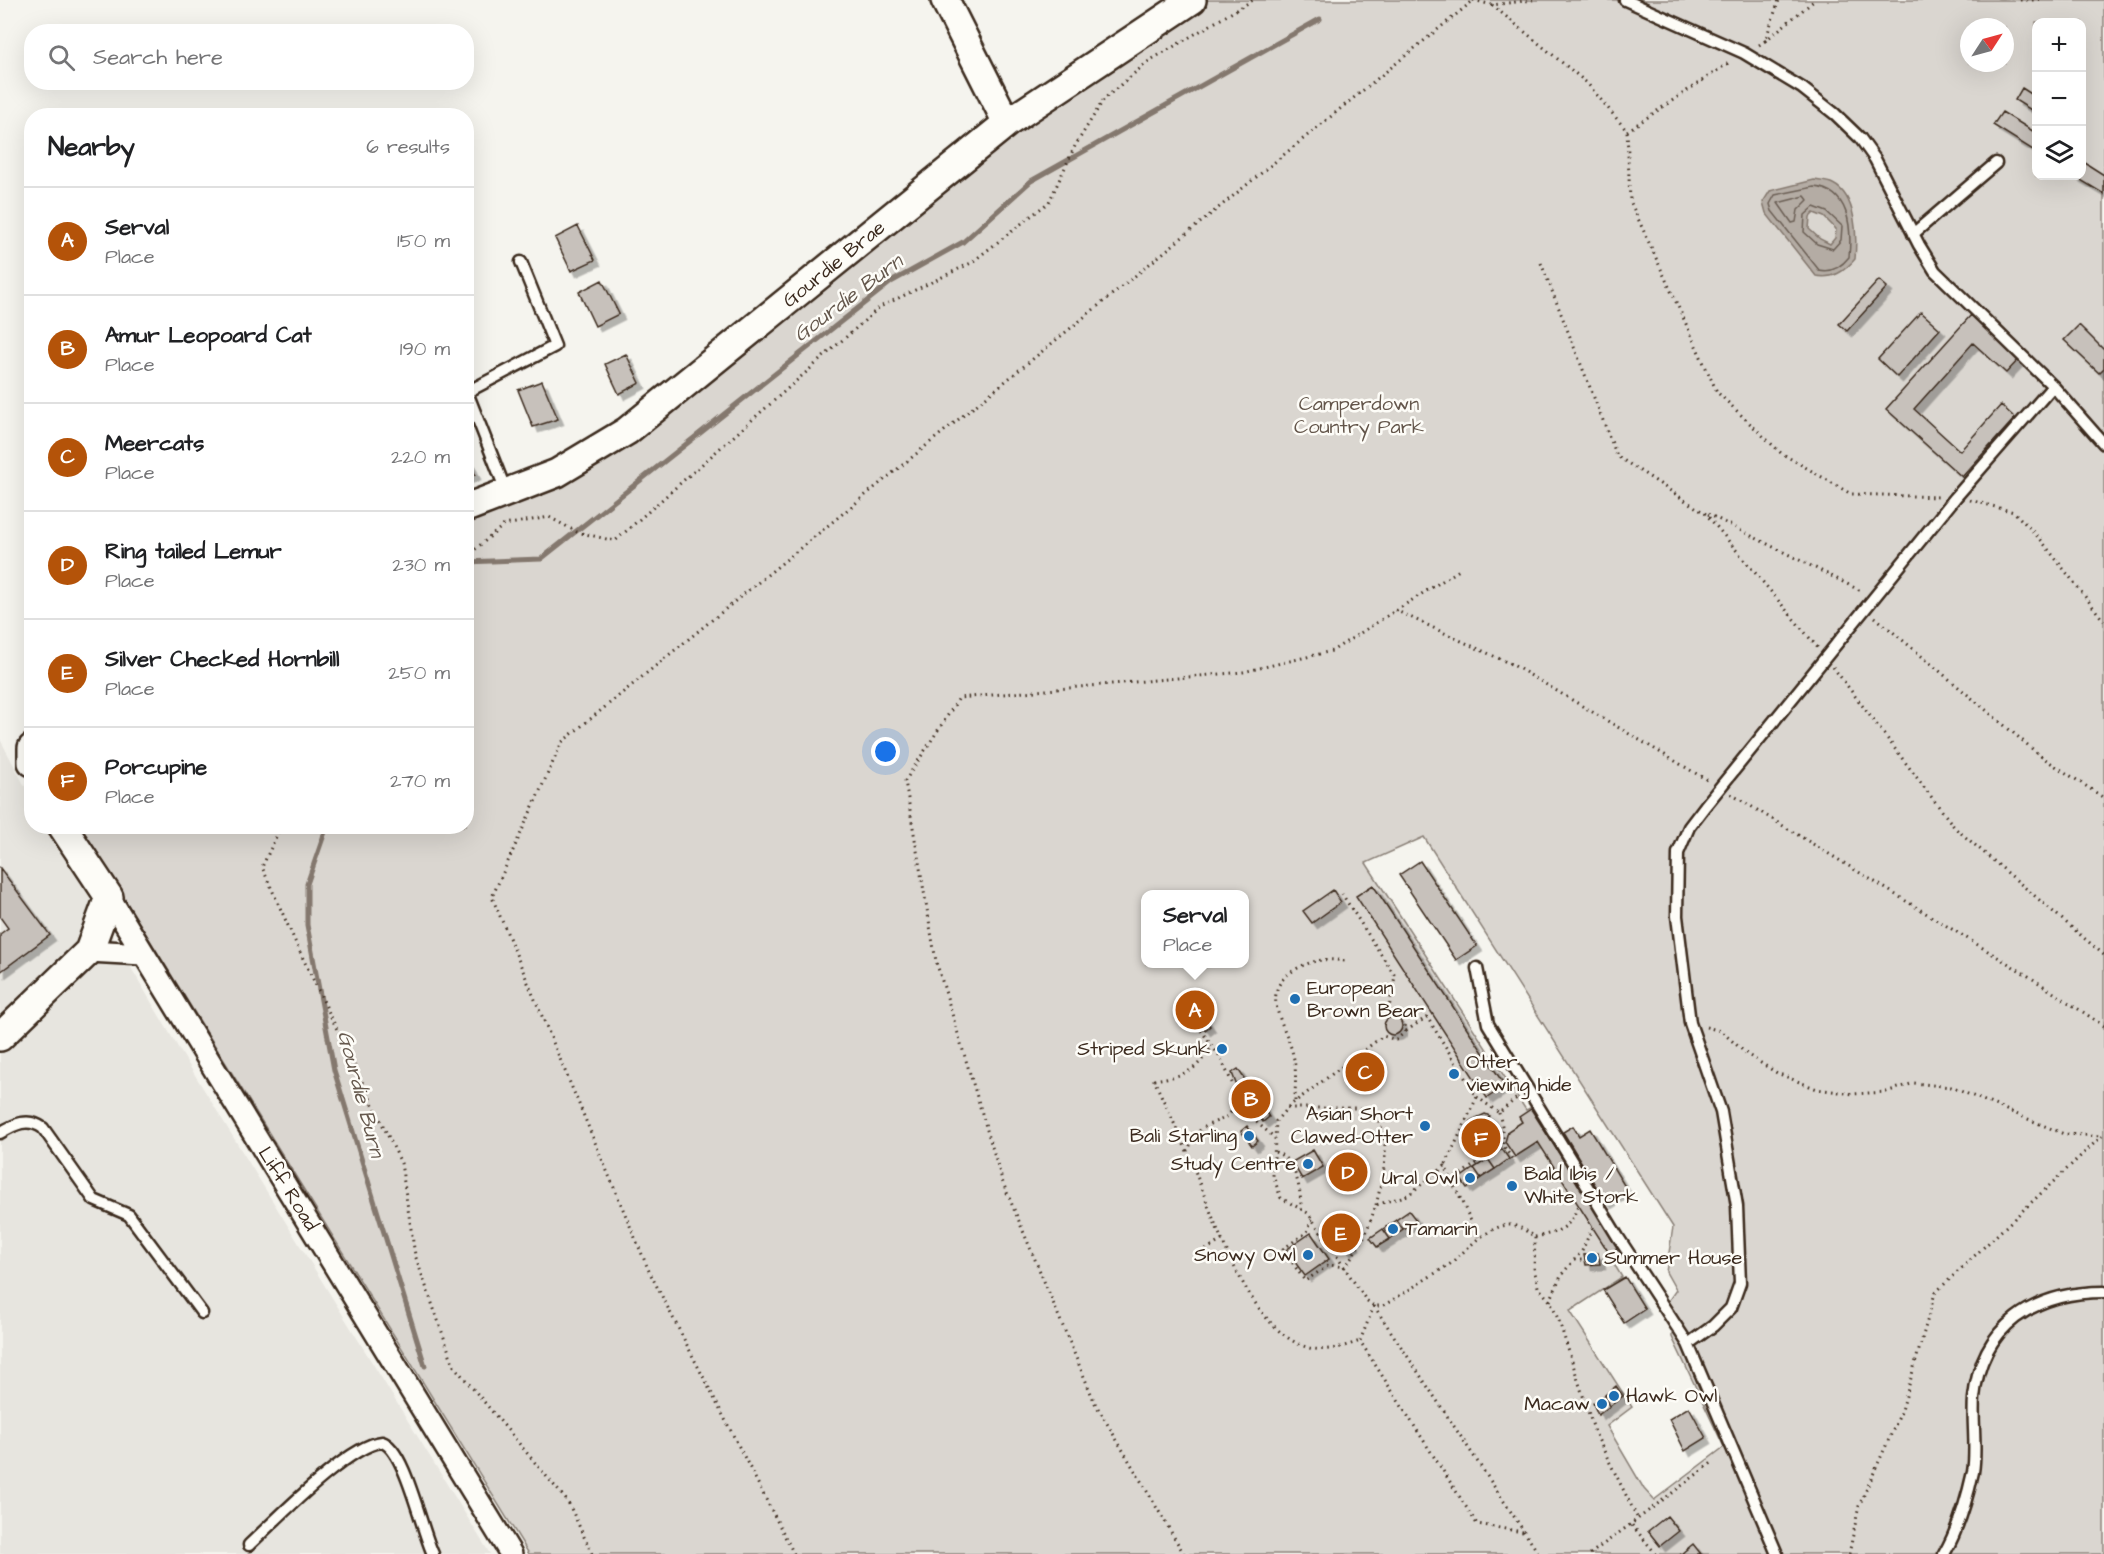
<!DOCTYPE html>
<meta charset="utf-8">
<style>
body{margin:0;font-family:"Architects Daughter",sans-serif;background:#f6f6f6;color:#202124}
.controls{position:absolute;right:18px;top:18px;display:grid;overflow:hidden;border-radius:12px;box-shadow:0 6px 24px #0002}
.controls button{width:54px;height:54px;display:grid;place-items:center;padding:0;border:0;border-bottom:2px solid #e0e0e0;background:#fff;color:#202124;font:30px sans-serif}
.compass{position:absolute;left:1960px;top:18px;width:54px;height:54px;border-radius:50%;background:#fff;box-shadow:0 6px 24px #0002;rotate:54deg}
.you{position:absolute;left:886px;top:752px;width:21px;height:21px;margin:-15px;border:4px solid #fff;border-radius:50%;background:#1a73e8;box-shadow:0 0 0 9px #1a73e833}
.badge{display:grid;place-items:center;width:39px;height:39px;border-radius:50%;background:#b45309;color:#fff;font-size:20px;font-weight:700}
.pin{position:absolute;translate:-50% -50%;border:3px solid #fff;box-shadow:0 2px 6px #0006}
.popup{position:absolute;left:1141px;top:890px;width:108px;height:78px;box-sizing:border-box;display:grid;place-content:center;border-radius:12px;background:#fff;filter:drop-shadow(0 2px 4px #0005);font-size:20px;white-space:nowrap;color:#757577}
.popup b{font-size:22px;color:#202124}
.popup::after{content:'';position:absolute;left:50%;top:100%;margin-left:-12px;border:12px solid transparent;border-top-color:#fff}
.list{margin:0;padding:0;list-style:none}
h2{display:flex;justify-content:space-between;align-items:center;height:78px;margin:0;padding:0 24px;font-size:26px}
h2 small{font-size:20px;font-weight:400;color:#757577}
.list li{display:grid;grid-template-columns:39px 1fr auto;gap:18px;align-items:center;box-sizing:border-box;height:108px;padding:0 24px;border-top:2px solid #e0e0e0}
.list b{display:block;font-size:22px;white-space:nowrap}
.list p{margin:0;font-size:20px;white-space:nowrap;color:#757577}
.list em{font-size:20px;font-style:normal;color:#757577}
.icon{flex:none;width:33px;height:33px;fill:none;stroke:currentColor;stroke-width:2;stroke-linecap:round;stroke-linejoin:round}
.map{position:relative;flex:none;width:2104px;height:1554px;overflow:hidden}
.search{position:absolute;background:#fff;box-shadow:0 6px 24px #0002;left:24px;top:24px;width:450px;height:66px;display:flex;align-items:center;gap:15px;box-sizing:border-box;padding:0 21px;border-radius:24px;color:#757577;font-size:22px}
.panel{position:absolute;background:#fff;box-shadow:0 6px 24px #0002;left:24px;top:108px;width:450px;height:726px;border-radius:24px}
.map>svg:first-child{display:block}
.built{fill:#e7e5df}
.green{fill:#dad6d0;stroke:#8a8077;stroke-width:1.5;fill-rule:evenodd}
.water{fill:#b4aca4;stroke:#84786e;stroke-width:1.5;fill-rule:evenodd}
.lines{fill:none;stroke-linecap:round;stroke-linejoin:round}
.shore{stroke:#6b5e54;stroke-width:1.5}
.stream{stroke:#84786e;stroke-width:5}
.building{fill:#c7c1bb;stroke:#3b2a1e;stroke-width:1.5;filter:url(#shadow)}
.service-casing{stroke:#3b2a1e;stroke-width:15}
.minor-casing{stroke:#3b2a1e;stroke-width:26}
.tertiary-casing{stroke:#3b2a1e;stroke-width:32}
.path{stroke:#3b2a1e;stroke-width:3;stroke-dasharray:1.5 4.5;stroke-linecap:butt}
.service{stroke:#fdfcf7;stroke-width:10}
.minor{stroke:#fdfcf7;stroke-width:21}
.tertiary{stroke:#fdfcf7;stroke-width:27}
.poi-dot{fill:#1f6fb2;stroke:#fdfcf7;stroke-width:2}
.labels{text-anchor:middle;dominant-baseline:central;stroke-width:5;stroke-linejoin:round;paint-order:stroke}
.street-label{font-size:20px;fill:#3b2a1e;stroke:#fdfcf7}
.park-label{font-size:20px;fill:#63554a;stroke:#fdfcf7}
.poi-label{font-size:20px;fill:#3b2a1e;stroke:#fdfcf7;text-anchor:end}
.water-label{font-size:21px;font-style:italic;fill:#65584d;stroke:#fdfcf7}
</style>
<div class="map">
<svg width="2104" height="1554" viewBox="0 0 2104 1554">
<defs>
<filter id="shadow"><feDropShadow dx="5.5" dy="5.5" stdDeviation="0" flood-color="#0004"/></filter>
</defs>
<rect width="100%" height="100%" fill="#f5f4ee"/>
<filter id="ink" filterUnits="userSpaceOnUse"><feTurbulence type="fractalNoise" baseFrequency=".0167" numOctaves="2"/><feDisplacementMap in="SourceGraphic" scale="12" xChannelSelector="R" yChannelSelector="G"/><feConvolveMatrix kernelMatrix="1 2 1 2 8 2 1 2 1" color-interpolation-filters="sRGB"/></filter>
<g filter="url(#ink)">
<path class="built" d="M0,739L31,798L32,826L48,827L179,1049L490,1554H0Z"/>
<path class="green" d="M1192,0H2104V1554H529L80,827L466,826L467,508L557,473ZM2036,22H2082V176H2036ZM1969,27H2005V63H1969ZM1424,837L1673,1227L1666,1272L1676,1290L1664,1307L1672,1319V1337L1724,1447L1654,1500L1644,1489L1607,1426L1632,1407L1570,1311L1622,1277L1609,1256L1621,1248L1532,1107L1526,1110L1366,863ZM1146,894H1244V964H1146Z"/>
<path class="water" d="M1814,180C1820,181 1828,181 1833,184C1857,196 1857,237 1855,259C1844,272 1833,279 1816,276L1766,213L1763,202L1770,191ZM1814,213L1824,217L1836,229L1835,238L1830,244L1820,239L1809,229L1810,217Z"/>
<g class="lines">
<path class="shore" d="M1814,187C1849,190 1852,227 1849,257C1841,267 1831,273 1819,270L1772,211L1770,204L1775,195Z
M1805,196L1808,200L1798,210L1796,222L1792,223L1778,203Z
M1814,207L1827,212L1842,226L1841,240L1833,249L1817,244L1804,232L1805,215Z"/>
<path class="stream" d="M466,562L541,559L891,282L963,242L1031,181L1320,19
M327,826L307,884V925L334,1070L425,1366"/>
</g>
<path class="building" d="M2022,88L2036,97V113L2015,100Z
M2002,112L2036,133V152L1993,125Z
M2082,161L2104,175V194L2074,176H2082Z
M578,226L595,260L571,271L555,238Z
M602,280L619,314L595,326L579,292Z
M1879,280L1887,287L1847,331L1839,324Z
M1921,312L1940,329L1897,377L1878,359Z
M1971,315L2020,358L2006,373L1973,343L1914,409L1960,451L2001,405L2015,418L1962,477L1886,409Z
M2079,325L2104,350V368L2099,373L2064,340Z
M626,354L640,383L619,394L605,364Z
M542,381L558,419L533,427L518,390Z
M466,454L475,474L466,478Z
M1420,861L1477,946L1456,960L1399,875Z
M0,868L50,935L0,972V934L8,928L0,917Z
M1373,885L1505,1086L1487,1098L1356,896Z
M1333,890L1341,902L1312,923L1303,911Z
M1188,992L1210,1026L1205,1030L1182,996Z
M1384 1026a9 9 0 1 1 18 0a9 9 0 1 1-18 0Z
M1238,1069L1269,1117L1263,1122L1238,1089L1232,1073Z
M1531,1109L1618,1247L1609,1253L1538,1142L1515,1157L1505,1142L1508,1131L1522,1122L1519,1117Z
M1485,1114L1490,1116L1485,1122L1469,1126L1472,1120Z
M1247,1126L1258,1141L1252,1146L1241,1131Z
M1573,1126L1579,1136L1590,1129L1627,1190L1606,1203L1563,1132Z
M1502,1149L1509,1159L1495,1169L1488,1159Z
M1313,1150L1323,1167L1302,1179L1292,1162Z
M1488,1159L1495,1169L1481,1178L1474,1168Z
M1474,1168L1481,1178L1467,1188L1460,1178Z
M1409,1211L1416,1220L1403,1229L1396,1220Z
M1335,1216L1354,1244L1346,1250L1327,1222Z
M1396,1220L1403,1229L1390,1239L1383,1229Z
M1383,1229L1390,1239L1377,1247L1370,1238Z
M1311,1233L1329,1259L1305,1276L1286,1250Z
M1598,1253L1600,1264L1586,1265L1584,1255Z
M1625,1277L1645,1309L1624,1323L1603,1290Z
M1616,1386L1623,1396L1610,1406L1605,1395Z
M1605,1395L1610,1406L1598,1415L1593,1403Z
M1689,1407L1706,1438L1685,1451L1669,1419Z
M1667,1516L1679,1531L1660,1546L1648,1531Z
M1693,1544L1701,1554H1681Z"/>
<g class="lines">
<g class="service-casing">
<path id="service" d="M1625,0L1744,53L1802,88L1835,114L1860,138L1875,159L1919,245L1935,271L2053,386L2104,444
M1913,234L1996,163
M506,491L467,392L555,346L521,262
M1477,968L1488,1024L1618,1237L1688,1344
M0,1133C15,1124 28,1117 43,1128L94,1200L129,1215L202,1313
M249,1545C276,1520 348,1445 382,1442C405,1449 421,1529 433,1554
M1777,1554L1688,1344L1713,1326L1731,1308L1740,1283L1737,1206L1721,1112L1690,1023L1677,916L1678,853L1689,827L1705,806L1955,498L2053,386
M1944,1554C1958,1530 1967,1499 1973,1472C1977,1448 1972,1422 1974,1398C1981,1325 2035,1292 2104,1292"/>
</g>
<g class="minor-casing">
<path id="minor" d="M109,897L511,1554
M89,951L143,954"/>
</g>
<g class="tertiary-casing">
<path id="tertiary" d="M945,0L1007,123
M466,508L557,473L627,431L1007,123L1192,0
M32,748V762
M0,1037L89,951L109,897L62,826"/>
</g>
<path class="path" d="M1473,0L1492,5L1533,0
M2020,0H2039
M1492,5L1587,83L1627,131L1630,201L1717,392L1781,453L1851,494L1940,497
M1765,41L1815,0
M1759,45L1765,41L1779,0
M1627,131L1730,62
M1541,263L1617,456L1706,514L1818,648
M1970,500L2014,512L2041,540L2104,621
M1708,514L1863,592
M466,557L504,525L549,517L577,532L615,541L880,307L971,263L1049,202L1075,146L1104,99L1149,61L1253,0
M1395,610L1513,665L1707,780
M1875,617L2042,757L2104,798
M1833,667L1955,828L2104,955
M1731,794L2027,975L2104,1026
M281,826L262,867L298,948L401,1163L415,1255L454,1366L568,1502L592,1554
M1180,1001L1220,1057L1242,1104L1254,1120L1275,1138
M1706,1027L1721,1031L1748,1055L1777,1073L1817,1089L1853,1094L1886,1092L1914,1083L1951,1087L2064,1134L2102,1136
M1406,1031L1427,1017L1477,1097L1445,1166
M1237,1095C1231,1126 1219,1115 1199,1131C1194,1135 1191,1145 1187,1151C1211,1208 1244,1326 1306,1347C1323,1353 1343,1347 1360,1341
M1477,1097L1499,1113L1518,1097
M1295,1101C1295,1086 1297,1070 1293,1055C1286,1023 1256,992 1296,969C1312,960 1326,958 1345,961
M1288,1107L1383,1036L1396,1040L1406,1031L1404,1017L1396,1012L1388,1013L1395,976L1342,894
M1499,1113L1503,1130V1145
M1187,1151L1154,1080C1185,1075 1194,1074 1212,1046
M1275,1152C1296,1159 1301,1190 1301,1209
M1451,1181L1503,1145L1512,1159
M1376,1205C1383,1176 1392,1145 1377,1118L1358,1108H1287L1276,1121L1273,1176L1281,1198L1308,1213L1366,1300L1374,1306H1383L1450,1264L1479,1238
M1312,1219L1307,1232L1283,1249L1305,1281L1329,1265L1345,1267L1365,1236L1376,1205L1408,1195L1445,1166L1479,1238C1503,1223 1511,1219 1535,1237L1534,1268L1538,1287L1550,1301L1559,1321L1595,1433L1638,1519
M1535,1237C1559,1232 1571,1229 1578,1204
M1195,1256L1224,1239
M1574,1260H1585
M1550,1301L1562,1274L1582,1251L1592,1228
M1374,1306L1360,1341L1477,1524L1523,1532
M1374,1306L1539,1554
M794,1554L649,1271L492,897L562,742L1474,0
M1184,1554L1095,1403L1003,1183L936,961L905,781L959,698L1243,672L1332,651L1461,569
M1590,1554L1631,1524
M1656,1554L1631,1524L1713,1462
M1849,1554L1859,1506L1902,1410L1935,1293L2102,1136"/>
<use href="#service" class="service"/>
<use href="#minor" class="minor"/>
<use href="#tertiary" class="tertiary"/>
</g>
</g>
<g class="poi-dot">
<circle cx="1295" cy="999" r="6"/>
<circle cx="1222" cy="1049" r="6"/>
<circle cx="1454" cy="1074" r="6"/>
<circle cx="1425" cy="1126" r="6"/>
<circle cx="1249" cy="1136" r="6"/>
<circle cx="1308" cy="1164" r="6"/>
<circle cx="1470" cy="1178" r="6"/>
<circle cx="1512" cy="1186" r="6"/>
<circle cx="1393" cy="1229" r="6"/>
<circle cx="1308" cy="1255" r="6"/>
<circle cx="1592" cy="1258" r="6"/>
<circle cx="1614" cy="1396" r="6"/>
<circle cx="1602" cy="1404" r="6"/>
</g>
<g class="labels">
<g class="street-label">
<text transform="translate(834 264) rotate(-39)">Gourdie Brae</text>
<text transform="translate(288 1189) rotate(58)">Liff Road</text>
</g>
<g class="park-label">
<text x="1359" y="404">Camperdown<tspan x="1359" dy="23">Country Park</tspan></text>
</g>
<g class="poi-label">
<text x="1307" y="988" text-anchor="start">European<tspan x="1307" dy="23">Brown Bear</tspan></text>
<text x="1210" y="1049">Striped Skunk</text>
<text x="1466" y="1062" text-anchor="start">Otter<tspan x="1466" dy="23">viewing hide</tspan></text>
<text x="1413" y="1114">Asian Short<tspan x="1413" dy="23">Clawed-Otter</tspan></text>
<text x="1237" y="1136">Bali Starling</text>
<text x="1296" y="1164">Study Centre</text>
<text x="1524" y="1174" text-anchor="start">Bald Ibis /<tspan x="1524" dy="23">White Stork</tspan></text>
<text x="1458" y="1178">Ural Owl</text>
<text x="1405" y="1229" text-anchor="start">Tamarin</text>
<text x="1296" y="1255">Snowy Owl</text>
<text x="1604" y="1258" text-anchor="start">Summer House</text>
<text x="1626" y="1396" text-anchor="start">Hawk Owl</text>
<text x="1590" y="1404">Macaw</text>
</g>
<g class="water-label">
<text transform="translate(848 298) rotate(-37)">Gourdie Burn</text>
<text transform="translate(361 1094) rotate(75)">Gourdie Burn</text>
</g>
</g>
</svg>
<div class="controls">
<button>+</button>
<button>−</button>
<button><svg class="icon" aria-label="layers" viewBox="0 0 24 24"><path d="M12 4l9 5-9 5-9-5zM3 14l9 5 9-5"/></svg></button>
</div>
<svg class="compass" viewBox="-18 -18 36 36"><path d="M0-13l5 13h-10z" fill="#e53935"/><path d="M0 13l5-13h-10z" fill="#757577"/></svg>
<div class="you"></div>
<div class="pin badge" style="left:1195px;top:1010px">A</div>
<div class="popup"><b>Serval</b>Place</div>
<div class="pin badge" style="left:1251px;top:1099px">B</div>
<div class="pin badge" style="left:1365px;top:1072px">C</div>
<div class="pin badge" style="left:1348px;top:1172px">D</div>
<div class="pin badge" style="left:1341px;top:1233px">E</div>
<div class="pin badge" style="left:1481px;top:1138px">F</div>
<div class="search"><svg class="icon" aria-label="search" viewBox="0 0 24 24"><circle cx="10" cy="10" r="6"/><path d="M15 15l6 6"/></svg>Search here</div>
<section class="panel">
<h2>Nearby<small>6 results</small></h2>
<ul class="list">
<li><span class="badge">A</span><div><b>Serval</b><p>Place</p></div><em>150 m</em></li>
<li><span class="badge">B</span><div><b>Amur Leopoard Cat</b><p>Place</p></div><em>190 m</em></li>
<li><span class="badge">C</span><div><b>Meercats</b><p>Place</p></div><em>220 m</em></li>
<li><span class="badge">D</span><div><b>Ring tailed Lemur</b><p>Place</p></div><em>230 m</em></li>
<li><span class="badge">E</span><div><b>Silver Checked Hornbill</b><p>Place</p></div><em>250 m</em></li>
<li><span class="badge">F</span><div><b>Porcupine</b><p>Place</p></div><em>270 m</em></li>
</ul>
</section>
</div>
